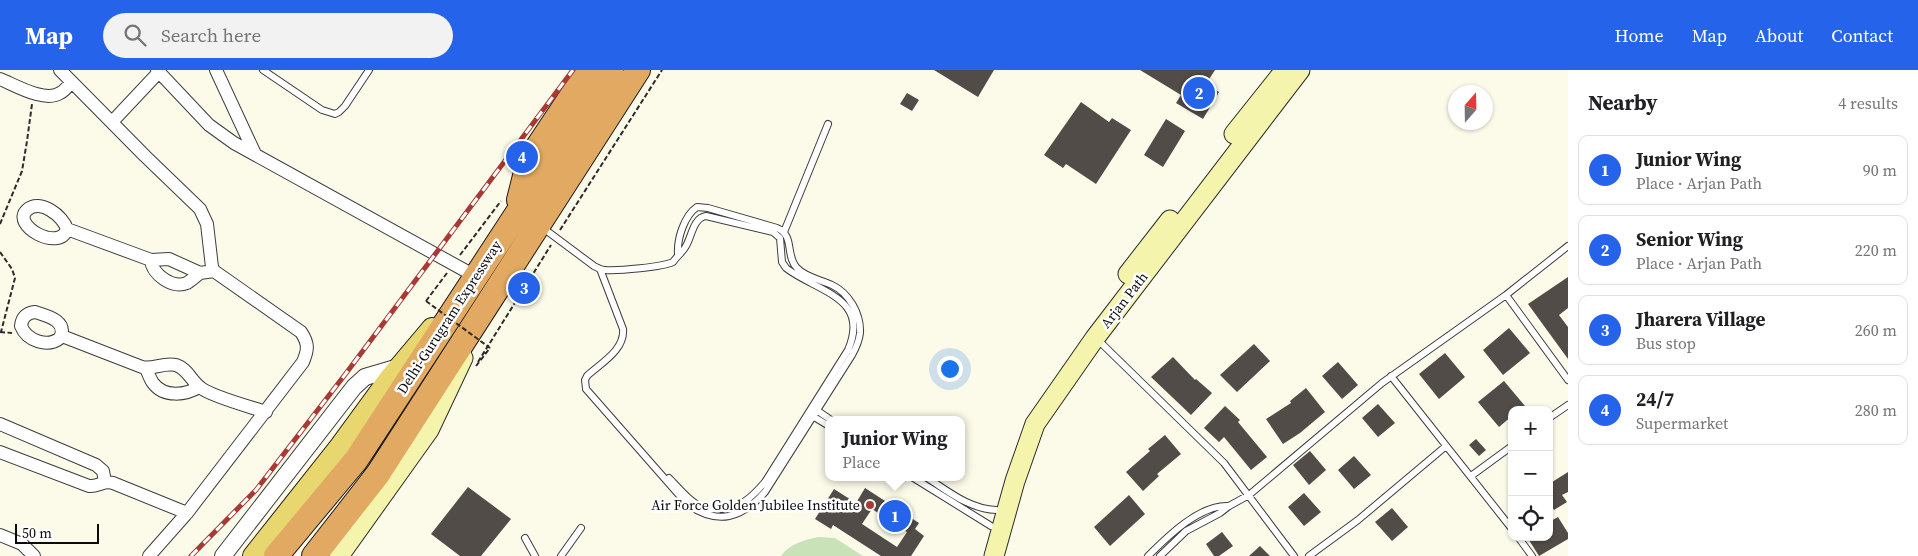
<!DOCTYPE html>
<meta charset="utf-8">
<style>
body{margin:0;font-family:"Source Serif 4",serif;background:#f2f2f2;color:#202124}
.controls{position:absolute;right:15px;bottom:15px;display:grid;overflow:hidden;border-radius:10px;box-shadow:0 1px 4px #0004}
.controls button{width:45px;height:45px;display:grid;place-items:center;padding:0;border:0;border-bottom:1px solid #e0e0e0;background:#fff;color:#202124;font:25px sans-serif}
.compass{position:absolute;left:1448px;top:15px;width:45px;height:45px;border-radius:50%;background:#fff;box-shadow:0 1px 4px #0004;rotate:20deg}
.scale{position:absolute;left:15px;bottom:12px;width:84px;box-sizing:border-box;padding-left:5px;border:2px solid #0a0a0a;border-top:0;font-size:14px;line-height:18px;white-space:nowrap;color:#0a0a0a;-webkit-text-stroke:4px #fff;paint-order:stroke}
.you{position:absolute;left:949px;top:298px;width:18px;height:18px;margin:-12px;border:4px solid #fff;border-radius:50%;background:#1a73e8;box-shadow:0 0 0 8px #1a73e833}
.badge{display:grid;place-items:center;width:32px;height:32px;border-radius:50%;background:#2563eb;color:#fff;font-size:16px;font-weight:700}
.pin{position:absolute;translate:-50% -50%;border:2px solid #fff;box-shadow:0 1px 5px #0006}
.popup{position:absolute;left:825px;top:346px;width:140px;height:65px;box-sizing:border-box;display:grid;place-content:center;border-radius:10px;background:#fff;filter:drop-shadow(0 1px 4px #0005);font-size:16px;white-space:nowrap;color:#757577}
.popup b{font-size:19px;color:#202124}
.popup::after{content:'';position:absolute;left:50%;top:100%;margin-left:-10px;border:10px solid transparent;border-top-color:#fff}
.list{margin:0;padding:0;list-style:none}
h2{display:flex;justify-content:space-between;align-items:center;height:65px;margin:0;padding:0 20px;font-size:21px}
h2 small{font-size:16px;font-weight:400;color:#757577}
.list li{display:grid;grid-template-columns:32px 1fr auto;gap:15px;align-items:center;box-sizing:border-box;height:70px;margin:0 10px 10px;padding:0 10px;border:1px solid #e0e0e0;border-radius:10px}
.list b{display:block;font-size:19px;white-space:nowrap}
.list p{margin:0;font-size:16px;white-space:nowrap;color:#757577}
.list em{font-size:16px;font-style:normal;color:#757577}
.icon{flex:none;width:28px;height:28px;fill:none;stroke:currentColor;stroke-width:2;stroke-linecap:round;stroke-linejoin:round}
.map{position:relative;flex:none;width:1568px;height:486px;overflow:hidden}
header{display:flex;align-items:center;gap:30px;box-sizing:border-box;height:70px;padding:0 25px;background:#2563eb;color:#fff}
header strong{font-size:24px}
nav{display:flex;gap:28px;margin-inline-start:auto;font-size:18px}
.search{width:350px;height:45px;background:#f2f2f2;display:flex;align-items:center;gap:12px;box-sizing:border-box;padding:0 18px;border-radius:28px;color:#757577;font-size:19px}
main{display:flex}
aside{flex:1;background:#fff}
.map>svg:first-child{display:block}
.green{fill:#cae2b8}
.building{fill:#514c48;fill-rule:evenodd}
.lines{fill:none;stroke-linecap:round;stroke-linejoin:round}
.service-casing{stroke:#3d3d3d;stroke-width:8}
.minor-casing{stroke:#3d3d3d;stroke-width:14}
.tertiary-casing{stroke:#3d3d3d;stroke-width:18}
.secondary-casing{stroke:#2c2c2c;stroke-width:21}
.primary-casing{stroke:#1b1b1b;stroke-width:22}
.motorway-casing{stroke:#1b1b1b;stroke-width:26}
.path{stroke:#2c2c2c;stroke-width:2;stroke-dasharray:5 2.5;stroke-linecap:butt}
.service{stroke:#fff;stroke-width:6}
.minor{stroke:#fff;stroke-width:12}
.tertiary{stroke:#fff;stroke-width:16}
.secondary{stroke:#f5f4ac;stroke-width:19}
.primary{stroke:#e8d66e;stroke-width:20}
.motorway{stroke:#e2a962;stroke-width:24}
.rail-casing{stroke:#a83934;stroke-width:5}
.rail{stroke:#fff;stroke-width:3;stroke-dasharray:9;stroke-linecap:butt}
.path-bridge{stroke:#2c2c2c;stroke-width:2;stroke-dasharray:5 2.5;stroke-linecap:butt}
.poi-dot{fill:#a83934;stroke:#fff;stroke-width:2}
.labels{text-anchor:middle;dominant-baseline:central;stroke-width:5;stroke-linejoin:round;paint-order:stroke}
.street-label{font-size:14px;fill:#0a0a0a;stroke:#fff}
.poi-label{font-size:14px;fill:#0a0a0a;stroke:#fff;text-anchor:end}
</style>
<header>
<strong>Map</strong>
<div class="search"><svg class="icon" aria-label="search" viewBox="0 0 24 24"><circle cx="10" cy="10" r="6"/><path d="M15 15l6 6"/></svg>Search here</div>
<nav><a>Home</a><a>Map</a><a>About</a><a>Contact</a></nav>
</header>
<main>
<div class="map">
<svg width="1568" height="486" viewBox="0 0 1568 486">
<rect width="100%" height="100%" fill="#fcfbea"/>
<path class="green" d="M818,467L835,468L863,486H781C789,474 804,470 818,467Z"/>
<path class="building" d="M934,0H994L978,27Z
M1140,0H1215L1206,14L1219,22L1203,49L1176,33L1181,25Z
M907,23L919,30L912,41L900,34Z
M1081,32L1109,52L1112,48L1131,60L1096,114L1066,94L1063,98L1044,85Z
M1166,49L1185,61L1163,97L1144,85Z
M1568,207V238L1559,245L1568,257V289L1528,234Z
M1509,258L1530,283L1503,305L1483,280Z
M1254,274L1270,291L1237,322L1220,305Z
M1445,283L1465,307L1439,329L1419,304Z
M1173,287L1195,310L1196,309L1212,323L1191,345L1151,307Z
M1338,292L1358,315L1342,329L1322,306Z
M1504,311L1525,336L1520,340H1512V346L1499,357L1478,332Z
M1306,318L1325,342L1300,363L1283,374L1266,349L1291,333L1290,331Z
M1378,334L1395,353L1378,367L1362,348Z
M1225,336L1240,350L1238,352L1267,387L1251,400L1224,367L1219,372L1204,358Z
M1165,365L1181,384L1157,404L1159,406L1143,421L1126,402L1150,381L1148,379Z
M1476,369L1486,380L1479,386L1469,375Z
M1310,381L1326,400L1309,415L1293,395Z
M1354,386L1371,405L1354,419L1338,400Z
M1568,402V422L1562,425L1567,432L1554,440L1549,432V414Z
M468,417L511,449L481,486H460L431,464Z
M865,418L919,453L915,459L924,466L911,486H881L833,455L831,459L815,449L834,419L856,433ZM872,439L907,462L897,477L862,454Z
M1304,423L1321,442L1304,456L1288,437Z
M1129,425L1145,444L1110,476L1094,457Z
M1392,438L1408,457L1392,471L1375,452Z
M1558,447L1568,463V469L1539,486L1527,467H1549V452Z
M1222,462L1233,476L1219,486H1214L1206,474Z
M1260,476L1270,486H1249Z"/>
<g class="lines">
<g class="service-casing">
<path id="service" d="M263,0L322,40L335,44L339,42L345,36L369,0
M543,158L594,196C598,198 601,200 605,200C618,201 663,197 673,192C677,186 683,182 686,176C692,166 693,148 706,146L773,162L780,168L782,192L786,198C817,222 871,227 848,280L765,412C752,427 741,438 720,439C715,439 709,440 705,438C691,434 679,418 669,408
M784,162L828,54
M600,199L623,259C625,280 601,293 587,306L585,310L586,319L687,434C718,456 742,448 765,422L852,285C856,278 859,271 860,263C861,244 849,223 832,215C821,210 805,207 797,198C785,186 795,165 777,158L708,138L697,137C684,146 677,169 678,184
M1506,225L1568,310
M1096,268L1224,393L1294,486
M1391,306L1512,459
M815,339L831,350
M811,345L829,356
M1549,348L1568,335
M1471,406L1512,376
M912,407L991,456
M926,407C948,421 969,439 996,440
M1518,467L1532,486
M525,468L535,486
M561,486L581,458
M1148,486C1167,467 1200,434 1229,436
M1160,486L1186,461L1220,443L1229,436L1249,425L1382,313L1506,225L1568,176
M1309,486L1358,450L1446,376"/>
</g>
<g class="minor-casing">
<path id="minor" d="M60,0L145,86L200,139L207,154L212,197L214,201L301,262C309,274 308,280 303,292L187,443L149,486
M157,0L209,55L234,73L475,206
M216,0L255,84
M0,9C15,15 45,33 60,23C65,21 68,16 71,12
M112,52L159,2
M67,159C60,183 10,155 27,140C40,128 63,146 67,159L151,190L169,189L200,203L214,201
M151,190C152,204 172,219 187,213C192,210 196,206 200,203
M35,242C48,246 68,251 60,268C48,278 27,271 21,256C22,247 27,243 35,242Z
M62,266L142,297C153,300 163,292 176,295C188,299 191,311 201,318C213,327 251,337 266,342
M146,298C148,303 150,309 153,313C164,328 186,325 199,317
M0,354L96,395L103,401L105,412
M0,382L89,416C98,417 104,410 113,413L187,443
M0,465L22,474L34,486"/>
</g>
<g class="tertiary-casing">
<path id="tertiary" d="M223,486L354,317L365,307L399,297"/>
</g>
<g class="secondary-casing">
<path id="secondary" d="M1234,64L1285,0
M1128,204L1170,150
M339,486L429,360L463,288
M994,486L1015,411L1035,354L1095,268L1300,0"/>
</g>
<g class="primary-casing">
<path id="primary" d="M253,486L340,376L389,309L432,258"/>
</g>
<g class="motorway-casing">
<path id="motorway" d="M519,130L529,90L589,0
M276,486L356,390L611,0
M314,486L378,404L638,0"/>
</g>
<path class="path" d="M0,154L22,101L27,71L32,34
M560,160L662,0
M0,182L12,199L15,208L1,262
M460,185L501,131
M426,231L447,203
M0,262L12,263
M478,292L551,175
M476,296L490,278"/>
<use href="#service" class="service"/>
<use href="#minor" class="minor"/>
<use href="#tertiary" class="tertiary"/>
<use href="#secondary" class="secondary"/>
<use href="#primary" class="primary"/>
<use href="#motorway" class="motorway"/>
<g class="rail-casing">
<path id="rail" d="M191,486L256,420L347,302L573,0"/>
</g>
<use href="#rail" class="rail"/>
<path class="path-bridge" d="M426,231L490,278"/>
</g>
<circle class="poi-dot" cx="870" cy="435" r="5"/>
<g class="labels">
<g class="street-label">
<text transform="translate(1124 230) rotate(-52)">Arjan Path</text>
<text transform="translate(449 247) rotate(-57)">Delhi-Gurugram Expressway</text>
</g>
<g class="poi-label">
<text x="860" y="435">Air Force Golden Jubilee Institute</text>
</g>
</g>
</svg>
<div class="controls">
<button>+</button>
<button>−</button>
<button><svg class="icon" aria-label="locate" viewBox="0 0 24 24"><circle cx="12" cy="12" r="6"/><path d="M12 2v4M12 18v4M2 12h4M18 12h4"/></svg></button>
</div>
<svg class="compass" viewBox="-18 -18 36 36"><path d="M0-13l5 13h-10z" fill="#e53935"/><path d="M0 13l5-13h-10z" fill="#757577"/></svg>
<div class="scale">50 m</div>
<div class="you"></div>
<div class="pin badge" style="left:895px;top:446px">1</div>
<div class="popup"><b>Junior Wing</b>Place</div>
<div class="pin badge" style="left:1199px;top:23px">2</div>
<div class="pin badge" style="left:524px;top:218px">3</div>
<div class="pin badge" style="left:522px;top:87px">4</div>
</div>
<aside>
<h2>Nearby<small>4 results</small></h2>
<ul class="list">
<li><span class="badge">1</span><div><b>Junior Wing</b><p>Place · Arjan Path</p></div><em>90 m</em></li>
<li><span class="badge">2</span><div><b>Senior Wing</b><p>Place · Arjan Path</p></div><em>220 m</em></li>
<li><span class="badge">3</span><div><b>Jharera Village</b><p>Bus stop</p></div><em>260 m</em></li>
<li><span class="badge">4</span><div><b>24/7</b><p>Supermarket</p></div><em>280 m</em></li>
</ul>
</aside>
</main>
